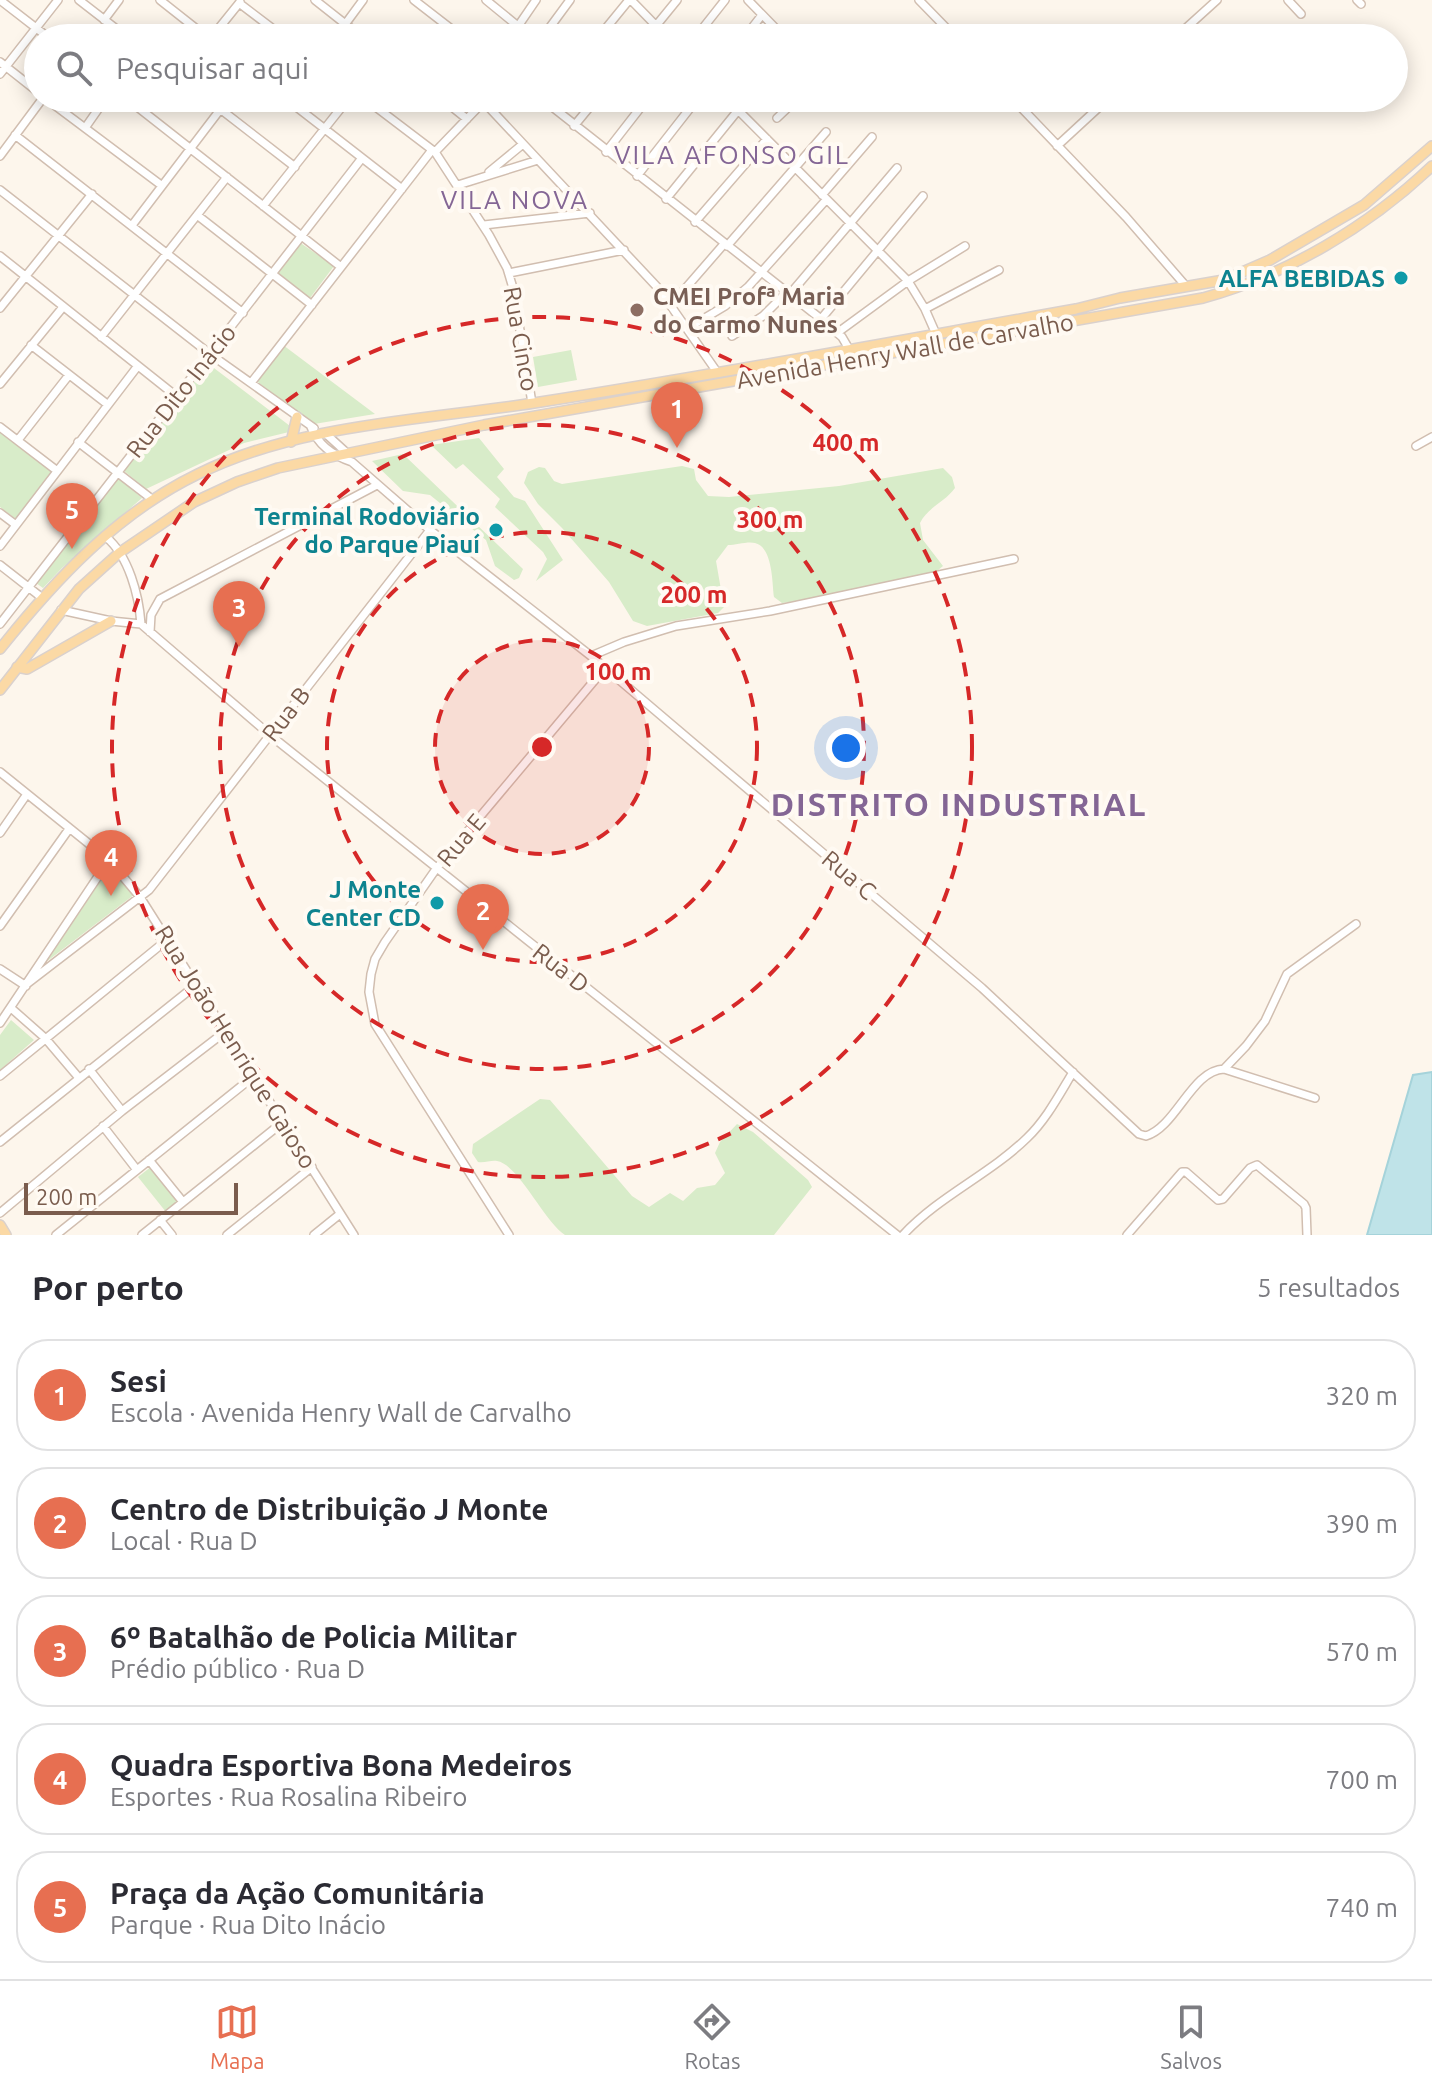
<!DOCTYPE html>
<html lang="pt">
<meta charset="utf-8">
<style>
body{margin:0;font-family:Ubuntu,sans-serif;background:#f2f2f3;color:#2b2b33}
.scale{position:absolute;left:24px;bottom:20px;width:214px;box-sizing:border-box;padding-left:8px;border:4px solid #7a5c4d;border-top:0;font-size:22px;line-height:28px;white-space:nowrap;color:#7a5c4d;-webkit-text-stroke:6px #fffaf3;paint-order:stroke}
.you{position:absolute;left:846px;top:748px;width:28px;height:28px;margin:-20px;border:6px solid #fff;border-radius:50%;background:#1a73e8;box-shadow:0 0 0 12px #1a73e833}
.badge{display:grid;place-items:center;width:52px;height:52px;border-radius:50%;background:#e76f51;color:#fff;font-size:26px;font-weight:700}
.pin{position:absolute;translate:-50% -66px;filter:drop-shadow(0 2px 4px #0008)}
.pin::after{content:'';position:absolute;top:42px;width:28px;height:24px;background:inherit;clip-path:polygon(0 0,100% 0,50% 100%)}
.list{margin:0;padding:0;list-style:none}
h2{display:flex;justify-content:space-between;align-items:center;height:104px;margin:0;padding:0 32px;font-size:34px}
h2 small{font-size:26px;font-weight:400;color:#7c7c81}
.list li{display:grid;grid-template-columns:52px 1fr auto;gap:24px;align-items:center;box-sizing:border-box;height:112px;margin:0 16px 16px;padding:0 16px;border:2px solid #e1e1e2;border-radius:32px}
.list b{display:block;font-size:30px;white-space:nowrap}
.list p{margin:0;font-size:26px;white-space:nowrap;color:#7c7c81}
.list em{font-size:26px;font-style:normal;color:#7c7c81}
.icon{flex:none;width:44px;height:44px;fill:none;stroke:currentColor;stroke-width:2;stroke-linecap:round;stroke-linejoin:round}
.map{position:relative;flex:none;width:1432px;height:1235px;overflow:hidden}
.search{position:absolute;background:#fff;box-shadow:0 4px 20px #0003;left:24px;right:24px;top:24px;height:88px;display:flex;align-items:center;gap:20px;box-sizing:border-box;padding:0 28px;border-radius:44px;color:#7c7c81;font-size:30px}
.sheet{height:744px;background:#fff}
nav{display:flex;justify-content:space-around;align-items:center;box-sizing:border-box;height:112px;border-top:2px solid #e1e1e2;background:#fff;font-size:22px;color:#7c7c81}
nav a{display:grid;justify-items:center;gap:4px}
nav .on{color:#e76f51}
.map>svg:first-child{display:block}
.green{fill:#d8ecc9}
.water{fill:#bfe3e8;stroke:#a5d3da;stroke-width:2}
.lines{fill:none;stroke-linecap:round;stroke-linejoin:round}
.minor-casing{stroke:#d1beb0;stroke-width:10}
.major-casing{stroke:#dad1cd;stroke-width:12}
.minor{stroke:#fff;stroke-width:7}
.major{stroke:#fbd9a5;stroke-width:9}
.ring{fill:none;stroke:#d62828;stroke-width:4;stroke-dasharray:14 10}
.culture-dot{fill:#0f9aa8;stroke:#fffaf3;stroke-width:3}
.education-dot{fill:#8d6e63;stroke:#fffaf3;stroke-width:3}
.labels{text-anchor:middle;dominant-baseline:central;stroke-width:8;stroke-linejoin:round;paint-order:stroke}
.culture-label{font-size:24px;font-weight:bold;fill:#0d838f;stroke:#fffaf3;text-anchor:end}
.education-label{font-size:24px;font-weight:bold;fill:#785e54;stroke:#fffaf3;text-anchor:start}
.street-label{font-size:24px;fill:#7a5c4d;stroke:#fffaf3}
.neighbourhood-label{font-size:26px;letter-spacing:2px;fill:#846695;stroke:#fffaf3}
.district-label{font-size:32px;font-weight:bold;letter-spacing:2px;fill:#846695;stroke:#fffaf3}
.centre{fill:#d62828;stroke:#fffaf3;stroke-width:4}
.ring-label{font-size:24px;text-anchor:middle;font-weight:bold;fill:#d62828;stroke:#fffaf3;stroke-width:8;stroke-linejoin:round;paint-order:stroke}
</style>
<div class="map">
<svg width="1432" height="1235" viewBox="0 0 1432 1235">
<rect width="100%" height="100%" fill="#fdf6ec"/>
<path class="green" d="M299,242L334,266L310,298L278,273Z
M283,345L375,414L314,424L255,380Z
M571,350L577,380L538,387L533,357Z
M206,362L290,426L289,432L244,443L146,489L123,470Z
M0,430L53,471L16,519L0,507Z
M479,438L504,469L497,477L514,497L525,501L563,560L536,581L547,559L543,552L495,507L500,499L463,464L456,469L431,445Z
M403,454L523,569L519,578L514,580L495,566L486,540L430,495L403,491L372,461Z
M682,466L694,469L696,480L708,496L729,497L839,486L943,468L952,477L955,488C945,502 928,507 920,523L923,540L943,566L937,571L798,601L782,603L774,597C772,583 773,547 755,543C748,541 736,545 728,545L716,561L724,607L718,613L647,626L633,621L609,582L562,528L538,504L524,483L528,472L539,467L545,468L554,481L562,484Z
M117,477L142,498L62,568L43,588L36,583Z
M110,867L135,894L46,962Z
M11,1020L34,1040L0,1070V1035Z
M540,1099L550,1100L632,1196L649,1207L670,1193L683,1201L697,1188L715,1185L725,1173L715,1153L720,1142L737,1124L753,1132L808,1180L812,1187L774,1235H565C544,1221 518,1164 497,1161C491,1160 485,1163 478,1162L472,1153L473,1144Z
M152,1166L180,1200L166,1212L138,1177Z"/>
<path class="water" d="M1432,1072V1235H1367L1413,1075Z"/>
<g class="lines">
<g class="minor-casing">
<path id="minor" d="M0,0L49,38
M79,0L128,38
M160,0L208,38
M315,0L363,38
M414,0L463,38
M486,0L519,27
M631,0L668,38
M748,0L785,38
M919,0L956,38
M1288,0L1301,14
M1357,0L1361,4
M239,3L285,38
M104,20L119,0
M211,38L240,2
M335,38L363,0
M510,38L536,0
M542,38L570,0
M598,38L629,0
M646,38L677,0
M695,38L725,0
M744,38L762,15
M1175,38L1217,0
M0,62L38,92
M0,74L58,0
M45,98L161,185
M126,98L341,267
M206,98L295,167
M285,98L402,189
M364,98L435,152L489,235L507,268L513,288L532,403
M441,98L467,119
M541,98L821,319L842,337L849,349
M726,98L908,281L925,309L936,334
M1012,98L1126,217L1185,285
M483,101L659,289L717,372
M777,118L798,98
M574,126L597,98
M85,128L106,98
M15,135L243,313
M1057,146L1109,98
M435,152L486,99
M606,152L648,98
M0,156L43,98
M489,172L523,144
M637,176L698,98
M458,185L538,160
M0,190L210,354L314,428
M822,195L872,137
M666,199L748,98
M263,206L349,98
M197,215L312,305
M695,222L767,139
M133,224L229,98
M484,225L590,213
M727,246L826,132
M0,256L176,396
M509,273L624,250
M790,294L897,168
M671,305L724,244
M0,308L92,194
M925,309L999,270
M821,319L923,196
M688,328L725,306L748,287L826,200
M837,333L908,281L965,246
M732,336L763,316L787,292
M101,337L227,177
M31,345L107,404
M251,383L432,150
M0,384L63,307
M0,427L56,470
M311,427C318,445 334,456 352,462L430,530L591,656L982,988L1139,1134L1146,1136C1176,1127 1192,1070 1224,1069L1315,1098
M325,433L348,454
M18,440L69,375
M78,442L153,500
M1416,446L1432,437
M0,513L16,525
M106,537C129,556 139,596 141,624
M0,546L137,367
M0,565L41,597
M61,610L111,621L141,624L270,735L897,1235
M0,624L362,158
M150,632L151,615L160,599L377,485
M591,656L624,642L676,626L770,611L1014,559
M0,772L109,860L140,897L354,1235
M0,833L27,794
M0,926L69,829
M0,969L26,986
M28,983L149,890L430,530
M11,1008L45,1038L79,1078
M0,1023L109,860
M89,1069L122,1111
M1224,1069L1246,1046L1265,1021L1287,974L1356,924
M0,1076L168,939
M103,1126L137,1170
M0,1142L196,985
M149,1160L183,1202
M0,1213L122,1111L226,1031
M160,1220L172,1235
M56,1235L254,1076
M142,1235L283,1122
M227,1235L312,1167
M314,1235L340,1214
M509,1235L375,1024L369,992L371,974L375,959L385,942L436,869L604,669
M903,1235C939,1196 989,1175 1027,1138C1046,1120 1059,1095 1073,1072
M1127,1235L1182,1172H1186L1218,1200L1223,1199L1250,1168L1257,1165L1304,1204L1306,1208L1307,1235"/>
</g>
<g class="major-casing">
<path id="major" d="M291,442L297,417
M0,649C55,580 117,513 198,474C298,424 425,420 534,403C715,375 896,341 1076,309L1120,298L1224,280L1270,260L1364,205L1432,146
M17,667L27,669L111,621
M0,690L79,589L119,553L194,502L237,482L278,468L484,425L1203,298C1287,275 1369,226 1432,166
M0,1225L6,1235"/>
</g>
<use href="#minor" class="minor"/>
<use href="#major" class="major"/>
</g>
<circle cx="542" cy="747" r="107" fill="#d62828" fill-opacity=".12"/>
<g class="ring">
<circle cx="542" cy="747" r="107"/>
<circle cx="542" cy="747" r="215"/>
<circle cx="542" cy="747" r="322"/>
<circle cx="542" cy="747" r="430"/>
</g>
<g class="culture-dot">
<circle cx="1401" cy="278" r="8"/>
<circle cx="496" cy="530" r="8"/>
<circle cx="437" cy="903" r="8"/>
</g>
<circle class="education-dot" cx="637" cy="310" r="8"/>
<g class="labels">
<g class="culture-label">
<text x="1385" y="278">ALFA BEBIDAS</text>
<text x="480" y="516">Terminal Rodoviário<tspan x="480" dy="28">do Parque Piauí</tspan></text>
<text x="421" y="889">J Monte<tspan x="421" dy="28">Center CD</tspan></text>
</g>
<g class="education-label">
<text x="653" y="296">CMEI Profª Maria<tspan x="653" dy="28">do Carmo Nunes</tspan></text>
</g>
<g class="street-label">
<text transform="translate(521 339) rotate(80)">Rua Cinco</text>
<text transform="translate(905 351) rotate(-10)">Avenida Henry Wall de Carvalho</text>
<text transform="translate(181 391) rotate(-52)">Rua Dito Inácio</text>
<text transform="translate(286 714) rotate(-52)">Rua B</text>
<text transform="translate(461 840) rotate(-50)">Rua E</text>
<text transform="translate(849 875) rotate(40)">Rua C</text>
<text transform="translate(561 968) rotate(38)">Rua D</text>
<text transform="translate(236 1047) rotate(58)">Rua João Henrique Gaioso</text>
</g>
<g class="neighbourhood-label">
<text x="732" y="154">VILA AFONSO GIL</text>
<text x="515" y="199">VILA NOVA</text>
</g>
<g class="district-label">
<text x="959" y="804">DISTRITO INDUSTRIAL</text>
</g>
</g>
<circle cx="542" cy="747" r="12" class="centre"/>
<g class="ring-label">
<text x="846" y="451">400 m</text>
<text x="770" y="528">300 m</text>
<text x="694" y="603">200 m</text>
<text x="618" y="680">100 m</text>
</g>
</svg>
<div class="scale">200 m</div>
<div class="you"></div>
<div class="pin badge" style="left:677px;top:448px">1</div>
<div class="pin badge" style="left:483px;top:950px">2</div>
<div class="pin badge" style="left:239px;top:647px">3</div>
<div class="pin badge" style="left:111px;top:896px">4</div>
<div class="pin badge" style="left:72px;top:549px">5</div>
<div class="search"><svg class="icon" aria-label="search" viewBox="0 0 24 24"><circle cx="10" cy="10" r="6"/><path d="M15 15l6 6"/></svg>Pesquisar aqui</div>
</div>
<section class="sheet">
<h2>Por perto<small>5 resultados</small></h2>
<ul class="list">
<li><span class="badge">1</span><div><b>Sesi</b><p>Escola · Avenida Henry Wall de Carvalho</p></div><em>320 m</em></li>
<li><span class="badge">2</span><div><b>Centro de Distribuição J Monte</b><p>Local · Rua D</p></div><em>390 m</em></li>
<li><span class="badge">3</span><div><b>6º Batalhão de Policia Militar</b><p>Prédio público · Rua D</p></div><em>570 m</em></li>
<li><span class="badge">4</span><div><b>Quadra Esportiva Bona Medeiros</b><p>Esportes · Rua Rosalina Ribeiro</p></div><em>700 m</em></li>
<li><span class="badge">5</span><div><b>Praça da Ação Comunitária</b><p>Parque · Rua Dito Inácio</p></div><em>740 m</em></li>
</ul>
</section>
<nav>
<a class="on"><svg class="icon" aria-label="map" viewBox="0 0 24 24"><path d="M3 6l6-2 6 2 6-2v14l-6 2-6-2-6 2zM9 4v14M15 6v14"/></svg>Mapa</a>
<a><svg class="icon" aria-label="directions" viewBox="0 0 24 24"><path d="M12 3l9 9-9 9-9-9zM9 14v-3h6M13 9l2 2-2 2"/></svg>Rotas</a>
<a><svg class="icon" aria-label="saved" viewBox="0 0 24 24"><path d="M7 4h10v16l-5-4-5 4z"/></svg>Salvos</a>
</nav>
